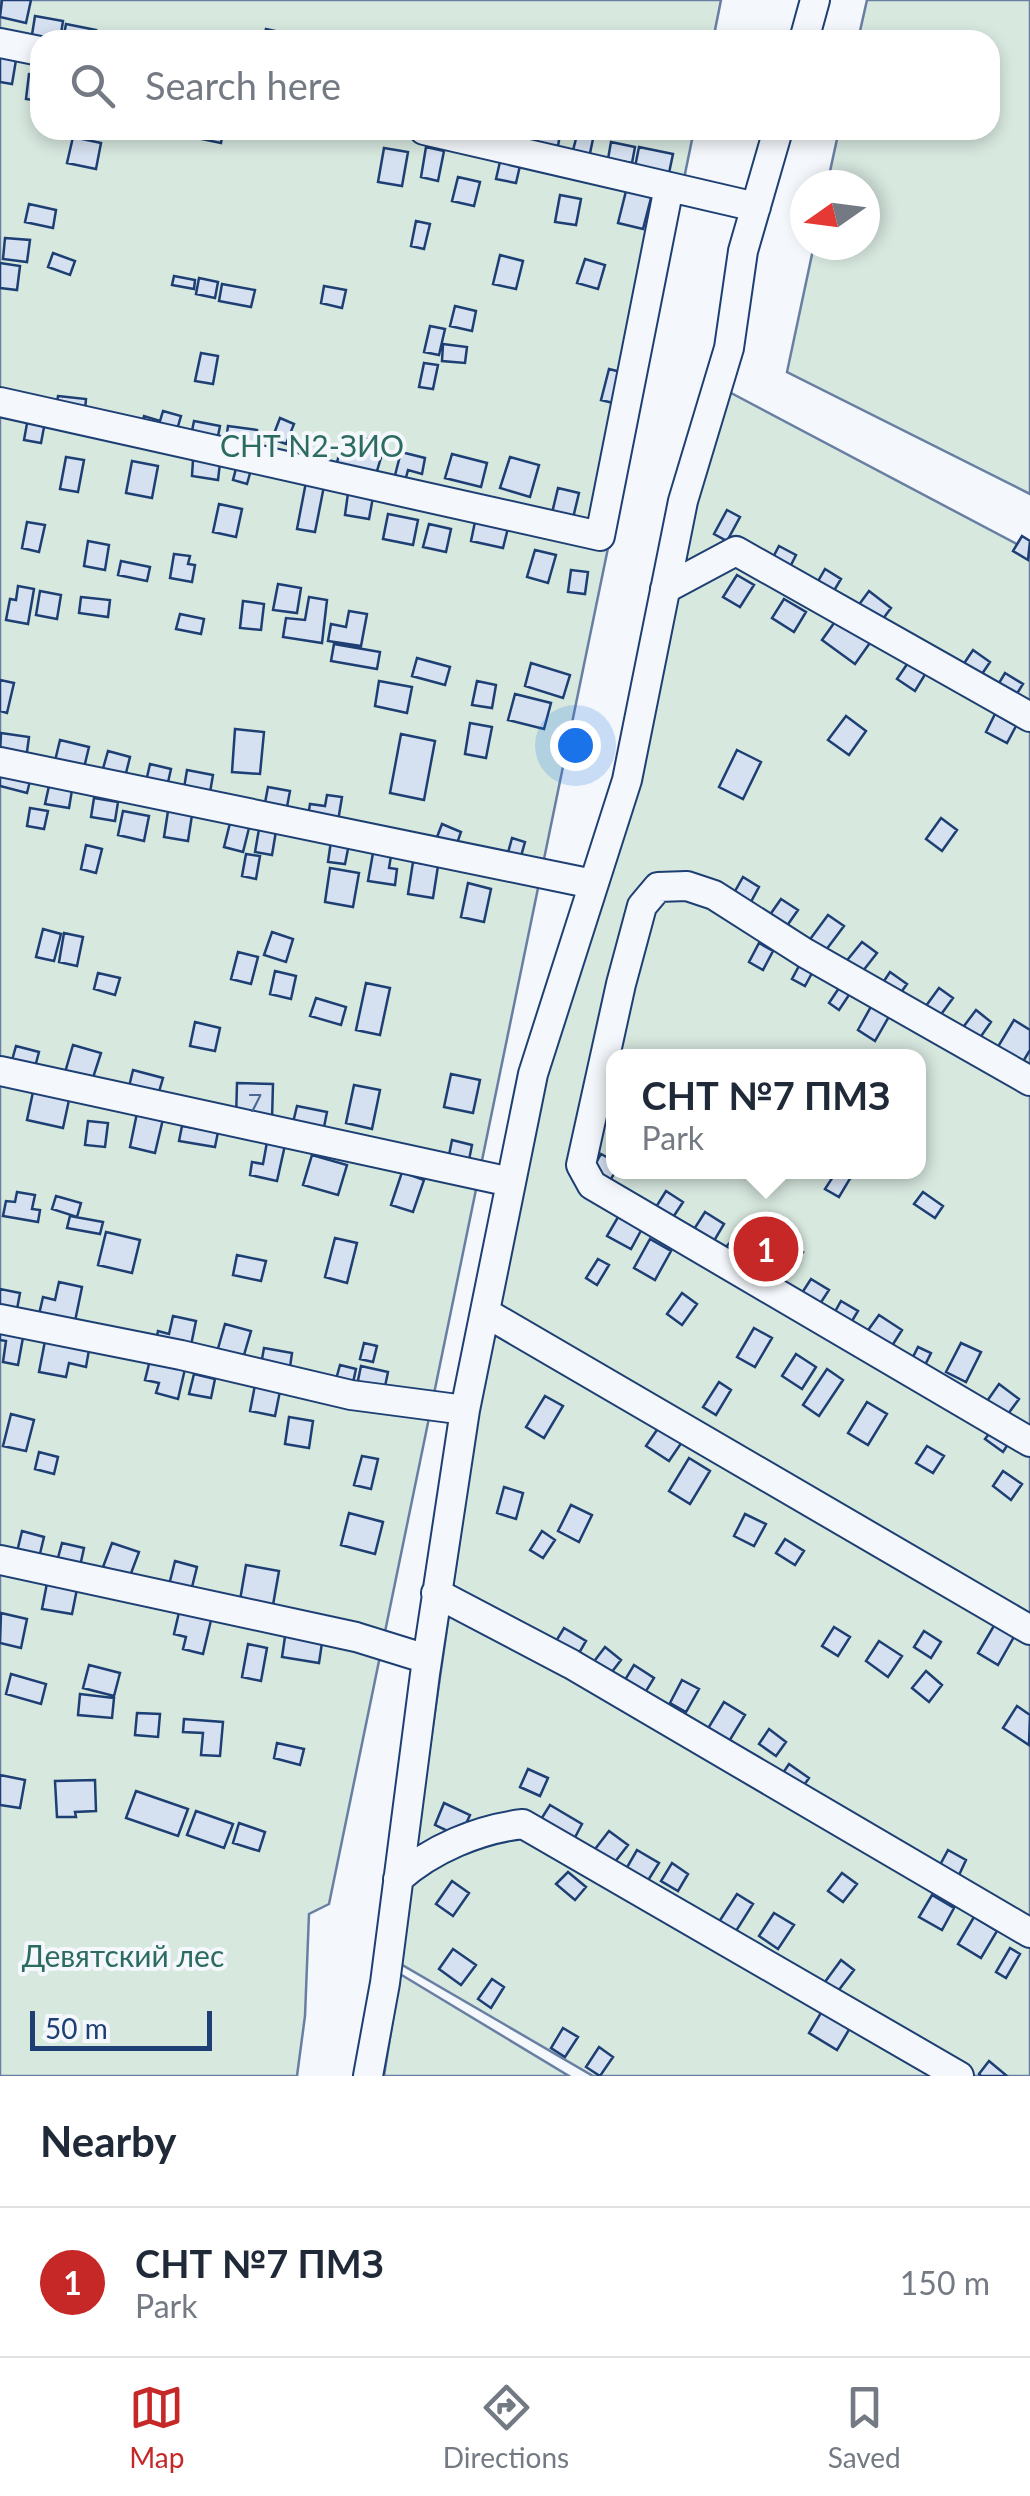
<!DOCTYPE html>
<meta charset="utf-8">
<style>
body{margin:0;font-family:Lato,sans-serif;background:#f2f2f3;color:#1f2937}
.compass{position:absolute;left:790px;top:170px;width:90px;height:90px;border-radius:50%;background:#fff;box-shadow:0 5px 15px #0003;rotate:256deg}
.scale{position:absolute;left:30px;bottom:25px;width:182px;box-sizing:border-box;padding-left:10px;border:5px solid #1d3f73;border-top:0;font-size:28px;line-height:35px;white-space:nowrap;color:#1d3f73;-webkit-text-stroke:8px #f4f7fb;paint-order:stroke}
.you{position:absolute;left:575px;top:745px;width:35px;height:35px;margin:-25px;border:8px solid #fff;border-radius:50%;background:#1a73e8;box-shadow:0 0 0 15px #1a73e833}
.badge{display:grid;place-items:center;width:65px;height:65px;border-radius:50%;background:#c62828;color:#fff;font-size:32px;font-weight:700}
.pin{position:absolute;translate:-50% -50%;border:5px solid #fff;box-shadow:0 2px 10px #0006}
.popup{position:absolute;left:606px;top:1049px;width:320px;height:130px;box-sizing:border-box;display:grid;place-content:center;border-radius:20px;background:#fff;filter:drop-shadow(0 2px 8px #0005);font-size:32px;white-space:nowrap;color:#747a83}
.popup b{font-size:38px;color:#1f2937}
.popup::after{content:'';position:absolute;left:50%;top:100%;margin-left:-20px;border:20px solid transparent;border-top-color:#fff}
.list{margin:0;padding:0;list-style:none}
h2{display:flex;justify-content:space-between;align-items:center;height:130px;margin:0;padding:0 40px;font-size:42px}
h2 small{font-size:32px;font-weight:400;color:#747a83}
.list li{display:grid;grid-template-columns:65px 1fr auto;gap:30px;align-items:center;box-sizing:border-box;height:150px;padding:0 40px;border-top:2px solid #e0e1e3}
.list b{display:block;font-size:38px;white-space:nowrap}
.list p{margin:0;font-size:32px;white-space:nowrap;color:#747a83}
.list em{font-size:32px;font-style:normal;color:#747a83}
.icon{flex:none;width:55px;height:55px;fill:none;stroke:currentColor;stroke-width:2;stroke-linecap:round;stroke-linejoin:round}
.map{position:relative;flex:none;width:1030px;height:2076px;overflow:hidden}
.search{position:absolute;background:#fff;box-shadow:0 5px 15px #0003;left:30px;right:30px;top:30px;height:110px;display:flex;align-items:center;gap:25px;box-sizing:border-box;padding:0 35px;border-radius:30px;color:#747a83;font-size:38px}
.sheet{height:280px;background:#fff}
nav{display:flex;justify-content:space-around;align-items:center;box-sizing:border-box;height:140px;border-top:2px solid #e0e1e3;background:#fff;font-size:28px;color:#747a83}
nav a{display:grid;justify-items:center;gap:5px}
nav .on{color:#c62828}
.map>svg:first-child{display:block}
.green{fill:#d7e8df;stroke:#687fa3;stroke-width:2.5;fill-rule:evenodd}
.building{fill:#d5e0f0;stroke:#1d3f73;stroke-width:2.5}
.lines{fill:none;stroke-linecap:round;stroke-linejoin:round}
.minor-casing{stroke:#1d3f73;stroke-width:32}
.minor{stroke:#f4f7fb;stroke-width:28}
.labels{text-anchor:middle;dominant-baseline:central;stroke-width:8;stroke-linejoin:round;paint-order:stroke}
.number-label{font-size:25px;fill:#4b6792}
.park-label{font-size:30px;fill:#2c6c60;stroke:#f4f7fb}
</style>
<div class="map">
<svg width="1030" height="2076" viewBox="0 0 1030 2076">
<rect width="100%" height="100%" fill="#f4f7fb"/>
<path class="green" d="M0,0H721L713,40H40V130H694L329,1904L309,1914L305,2016L297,2076H0Z
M867,0H1030V494L787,372L814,245H865V185H827L839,130H990V40H858Z
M716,385L1030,551V2076H593L399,1963L511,1182ZM614,1056H918V1172H614Z
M400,1974L569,2076H384Z"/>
<path class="building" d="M2,0H31L26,23L0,17Z
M35,16L63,21L60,40L31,41Z
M66,24L96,30L94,40H63Z
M266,29L284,33L282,40H263Z
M0,57L16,60L12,84L0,82Z
M40,65V101L26,99L29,74L39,75Z
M199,130H223L221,143L197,138Z
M534,130H561L557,151L531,146Z
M577,135L593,139L589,158L572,154Z
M73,137L101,143L96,169L67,163Z
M611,142L635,147L632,163L608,159Z
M426,147L444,151L438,181L421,177Z
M639,147L673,154L669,173L635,167Z
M384,148L408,152L402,186L378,182Z
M502,153L522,157L516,183L496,179Z
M458,177L480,182L474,206L452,201Z
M627,187L652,194L643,229L618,223Z
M560,195L581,199L576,225L555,222Z
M29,204L56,210L53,228L25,222Z
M416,221L430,224L424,249L411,246Z
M5,238L30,240L27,262L3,259Z
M53,253L75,261L70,275L48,267Z
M500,255L523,261L516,289L493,284Z
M585,259L605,265L598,289L577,283Z
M0,263L20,266L17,290L0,288Z
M174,276L195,280L194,289L172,285Z
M199,278L218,282L215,298L196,294Z
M222,284L255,290L251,307L219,301Z
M324,286L346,290L342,308L321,303Z
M455,306L476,311L472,331L450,326Z
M430,326L445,329L439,355L424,352Z
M443,344L467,347L465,363L442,361Z
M201,353L218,356L213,384L195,381Z
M424,363L438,365L433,389L419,387Z
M609,369L625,373L617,404L601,400Z
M58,396L86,399L84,420L55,417Z
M163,411L181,416L173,443L140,432L144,416L160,421Z
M28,418L45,422L41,443L24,440Z
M280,418L294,424L286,444L272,439Z
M194,421L220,426L216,446L190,441Z
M228,426L257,430L255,452L225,449Z
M360,437L385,444L374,481L335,470L340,451L355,455Z
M401,452L425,458L422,474L408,470L403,489L392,487Z
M452,454L487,463L481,487L445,478Z
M66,457L84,460L78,492L60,489Z
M510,457L539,465L530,497L500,488Z
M193,460L220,463L218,480L192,476Z
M132,461L158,466L152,498L126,493Z
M238,461L252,466L247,484L233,480Z
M306,482L324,486L315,532L297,529Z
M558,488L579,493L573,518L552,513Z
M348,493L373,497L369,519L345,515Z
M219,504L242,509L236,537L213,532Z
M727,510L740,517L727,541L714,534Z
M388,514L418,520L413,545L383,539Z
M476,517L509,524L503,548L471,541Z
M27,522L45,525L39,552L22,548Z
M429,524L451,529L446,552L423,547Z
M1022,536L1030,541L1028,560L1013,551Z
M88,541L109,545L105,570L84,566Z
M779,546L796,555L787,573L770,563Z
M535,550L556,555L548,583L527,577Z
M174,554L190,556L188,564L195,565L192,582L170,578Z
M121,561L150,567L147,581L118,575Z
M825,569L841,579L829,599L813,590Z
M571,570L588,572L585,594L568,592Z
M737,575L754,585L740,607L723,597Z
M278,584L301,588L297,613L273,610Z
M18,586L34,589L28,624L6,620L10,599L16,600Z
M40,591L61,595L57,619L36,615Z
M869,591L891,608L877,627L855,610Z
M81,597L110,600L108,617L79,613Z
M309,597L327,600L322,643L283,637L286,618L305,620Z
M784,599L806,612L794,632L772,618Z
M243,601L264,604L261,630L240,628Z
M349,611L367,614L361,646L328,641L331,624L346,627Z
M180,614L204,619L201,634L176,629Z
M839,616L872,640L855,664L822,640Z
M334,644L380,652L377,669L331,661Z
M973,650L990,662L976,683L959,671Z
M912,657L929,668L915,691L897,679Z
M417,658L450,667L445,685L412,676Z
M531,663L570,675L563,698L525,686Z
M1005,673L1023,684L1011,703L993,693Z
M0,680L14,683L7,713L0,711Z
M379,681L412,687L407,713L375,706Z
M477,681L496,685L492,708L472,705Z
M515,694L551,703L544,729L508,720Z
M995,714L1016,726L1007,743L986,732Z
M846,716L866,731L849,755L828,740Z
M470,723L492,727L486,758L465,754Z
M235,729L264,732L260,774L232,772Z
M1,733L29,737L26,759L0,755Z
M401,734L435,741L424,800L390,793Z
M60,740L89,747L83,772L54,765Z
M737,750L761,762L743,799L719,787Z
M108,751L130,757L123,785L100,779Z
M150,764L171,769L166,791L145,786Z
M0,769L31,777L27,793L0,786Z
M187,770L213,775L209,798L183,794Z
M49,786L72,790L69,808L45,804Z
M268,787L290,791L286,812L264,808Z
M327,795L342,797L337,827L307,822L310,804L325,806Z
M94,798L118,802L115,821L91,817Z
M30,808L48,811L44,829L27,826Z
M123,811L149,816L144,841L118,835Z
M168,811L192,815L188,841L164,837Z
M941,818L957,830L942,851L926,839Z
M231,819L250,824L243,852L224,847Z
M442,824L461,832L454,852L434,845Z
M259,829L276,831L272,855L255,852Z
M512,838L525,842L519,863L506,860Z
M331,841L349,844L345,864L328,862Z
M86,845L102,849L96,873L81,869Z
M373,853L391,856L389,868L397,869L395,885L368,881Z
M246,854L260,856L256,879L242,876Z
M413,862L438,866L433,898L408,894Z
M330,868L359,873L353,907L325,902Z
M743,877L759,887L747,909L730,900Z
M468,883L491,889L484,922L461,917Z
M781,899L798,910L784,930L767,919Z
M828,915L844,926L823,954L808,942Z
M43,929L61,934L54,961L36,957Z
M272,932L293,939L286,962L264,955Z
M64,933L83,937L77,966L59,962Z
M862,942L877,953L859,976L844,964Z
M759,943L773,951L763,970L749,962Z
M238,952L258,957L251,984L231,979Z
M799,966L812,973L805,986L792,979Z
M275,971L296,976L291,999L270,994Z
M890,972L907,984L897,998L880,987Z
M98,973L120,978L115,995L94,989Z
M843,982L853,989L839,1010L829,1003Z
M366,983L390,988L380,1035L356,1030Z
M939,988L953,998L937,1020L923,1010Z
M316,998L346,1007L341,1025L310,1016Z
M873,1003L891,1013L875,1041L858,1030Z
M976,1010L991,1022L977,1042L961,1030Z
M1014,1020L1030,1030V1050L1021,1065L996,1050Z
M195,1022L220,1028L215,1051L190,1046Z
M73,1045L101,1053L91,1084L64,1076Z
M16,1046L39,1052L32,1078L9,1071Z
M133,1070L163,1078L156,1102L127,1095Z
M451,1074L480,1080L473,1113L444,1107Z
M237,1083L273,1084L272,1120L236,1119Z
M354,1085L380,1090L372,1129L346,1123Z
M33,1092L69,1100L63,1128L27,1120Z
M297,1106L327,1112L321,1142L290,1135Z
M137,1113L163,1119L155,1153L130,1147Z
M88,1121L108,1123L105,1147L85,1145Z
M182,1126L218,1132L215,1147L179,1141Z
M452,1140L472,1145L466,1175L446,1170Z
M267,1142L285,1145L277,1181L250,1175L252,1162L263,1164Z
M601,1154L614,1161L615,1172L607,1186L589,1175Z
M312,1155L347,1165L338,1195L303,1185Z
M402,1172L424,1180L413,1212L391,1205Z
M836,1172L851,1177L839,1197L825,1189Z
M666,1191L683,1202L668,1225L651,1215Z
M17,1192L35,1195L32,1209L40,1210L38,1222L3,1216L6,1201L15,1202Z
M923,1192L943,1206L935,1218L914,1204Z
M56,1196L81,1203L77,1217L52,1209Z
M621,1212L644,1225L631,1249L607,1236Z
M705,1212L724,1224L711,1246L691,1234Z
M70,1216L103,1222L100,1234L67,1228Z
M740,1231L756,1244L736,1269L719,1255Z
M106,1232L140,1240L132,1273L98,1265Z
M335,1238L357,1243L347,1283L325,1277Z
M650,1239L671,1251L655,1280L634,1268Z
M786,1241L803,1252L781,1286L764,1275Z
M237,1255L266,1261L261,1281L233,1275Z
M598,1259L609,1265L597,1285L586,1278Z
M811,1279L829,1290L816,1310L798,1299Z
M59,1282L82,1287L73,1331L37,1323L43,1297L55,1300Z
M0,1289L20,1293L15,1320L0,1317Z
M682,1293L697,1304L682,1325L667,1314Z
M841,1301L858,1311L849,1326L832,1317Z
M879,1315L902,1330L890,1349L866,1333Z
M173,1316L196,1321L190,1350L155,1344L158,1331L169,1334Z
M225,1324L251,1331L241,1365L215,1359Z
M0,1328L24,1332L18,1365L3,1362L6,1341L0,1340Z
M754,1328L772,1338L755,1367L737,1357Z
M45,1341L89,1350L86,1367L69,1363L66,1377L39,1372Z
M364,1343L377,1346L373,1362L360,1359Z
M961,1343L981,1352L966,1382L946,1372Z
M918,1347L931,1353L922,1371L909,1365Z
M264,1348L292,1353L289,1374L260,1370Z
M796,1354L816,1367L802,1389L782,1376Z
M150,1360L185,1369L178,1399L156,1393L159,1383L145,1380Z
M340,1365L356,1369L352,1387L335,1383Z
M361,1366L388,1372L383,1396L356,1390Z
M827,1369L843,1380L819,1416L803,1405Z
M194,1374L215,1379L211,1398L189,1394Z
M719,1382L731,1390L716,1415L703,1407Z
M999,1384L1019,1399L1005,1418L985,1404Z
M255,1385L280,1391L275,1416L250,1411Z
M545,1396L563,1406L544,1438L526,1427Z
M867,1402L887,1414L868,1445L848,1433Z
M11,1414L34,1420L26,1451L3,1446Z
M289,1417L313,1421L309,1448L285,1444Z
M661,1424L684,1439L669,1461L646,1446Z
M993,1429L1010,1441L1003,1452L985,1439Z
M927,1446L944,1456L933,1473L916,1463Z
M39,1452L58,1457L54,1474L35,1469Z
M362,1456L378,1459L371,1489L354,1485Z
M689,1458L710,1471L690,1504L669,1491Z
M1003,1471L1022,1484L1011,1500L993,1486Z
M504,1487L523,1493L516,1519L497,1513Z
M571,1505L592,1515L579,1542L558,1531Z
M349,1513L383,1522L375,1554L341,1545Z
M745,1514L766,1524L754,1546L734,1536Z
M22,1531L44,1537L38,1562L16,1556Z
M542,1531L555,1540L543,1558L530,1550Z
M785,1539L804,1551L795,1565L776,1553Z
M62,1543L84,1548L79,1571L56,1565Z
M112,1543L139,1552L130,1576L103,1567Z
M175,1561L197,1567L191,1591L169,1585Z
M246,1565L279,1571L273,1605L240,1600Z
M48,1578L78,1584L72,1614L42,1609Z
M180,1608L212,1616L203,1654L183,1649L186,1637L174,1634Z
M1,1613L27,1619L21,1648L0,1643Z
M995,1624L1015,1635L998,1665L978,1653Z
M834,1627L850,1637L838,1656L822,1646Z
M564,1628L586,1641L575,1660L553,1646Z
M286,1630L323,1636L319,1663L282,1657Z
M924,1631L941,1642L931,1658L914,1647Z
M879,1641L902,1656L888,1677L866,1661Z
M248,1644L267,1648L261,1681L242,1677Z
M605,1647L621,1660L605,1681L589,1668Z
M89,1665L120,1673L114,1696L83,1688Z
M634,1665L654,1678L640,1701L620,1688Z
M926,1671L942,1685L929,1702L912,1688Z
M11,1674L46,1684L41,1704L6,1694Z
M682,1680L699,1689L686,1712L670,1703Z
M80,1694L114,1698L112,1718L78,1715Z
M724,1702L745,1715L725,1748L704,1735Z
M1017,1706L1030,1715L1029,1745L1003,1728Z
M137,1713L160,1714L158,1737L135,1735Z
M184,1719L223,1722L220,1756L201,1755L203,1733L183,1732Z
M769,1729L786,1742L776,1756L759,1744Z
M277,1743L304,1749L300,1765L274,1758Z
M789,1764L809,1778L797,1795L777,1782Z
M528,1769L548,1778L540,1796L520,1787Z
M0,1775L25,1780L20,1808L0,1805Z
M95,1780L96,1811L75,1812L76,1817H57L55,1781Z
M136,1791L188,1809L178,1836L126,1818Z
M444,1803L470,1815L460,1837L435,1825Z
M550,1805L582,1824L572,1843L538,1824Z
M196,1811L233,1824L224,1848L187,1835Z
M239,1823L265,1832L259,1851L233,1843Z
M609,1831L628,1845L611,1867L592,1853Z
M637,1850L659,1863L647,1882L626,1869Z
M948,1850L966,1860L959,1875L940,1865Z
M672,1863L688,1874L678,1891L661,1881Z
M568,1872L586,1887L575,1900L556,1884Z
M842,1873L857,1884L843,1902L828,1891Z
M452,1881L469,1893L453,1916L436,1904Z
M737,1894L753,1904L731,1939L715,1928Z
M932,1895L954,1908L942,1930L919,1917Z
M774,1913L794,1925L778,1949L759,1936Z
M974,1917L997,1931L981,1958L958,1944Z
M1010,1948L1020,1954L1006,1978L996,1972Z
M453,1949L476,1965L461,1985L439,1969Z
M841,1960L854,1970L835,1995L822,1986Z
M492,1979L504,1987L491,2008L478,1999Z
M825,2006L853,2023L837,2050L809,2033Z
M563,2028L578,2037L565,2057L551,2048Z
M599,2047L613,2057L600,2076L586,2067Z
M989,2061L1007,2076H981L979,2074Z"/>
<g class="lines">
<g class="minor-casing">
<path id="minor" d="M804,40L815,0
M0,43L40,51
M424,130L756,207
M0,402L600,536L669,187
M665,589L736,551L1030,717
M0,762L593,884
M0,1071L511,1182
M1030,1081L805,953L714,895L687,886L658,887L642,906L621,984L581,1165L592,1185L1030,1442
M493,1317L1030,1630
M0,1319L181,1355L351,1395L465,1410
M0,1560L356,1637L427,1659
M436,1593L571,1664L1030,1933
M398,1879C431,1849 479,1829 523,1824L959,2076
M368,2076L385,1983L425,1674L465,1410L533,1074L627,780L683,501L729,348L743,251L778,130"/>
</g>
<use href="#minor" class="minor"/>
</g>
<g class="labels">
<g class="number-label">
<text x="255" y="1102">7</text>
</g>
<g class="park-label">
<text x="312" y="445">СНТ N2-ЗИО</text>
<text x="123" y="1955">Девятский лес</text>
</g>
</g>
</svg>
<svg class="compass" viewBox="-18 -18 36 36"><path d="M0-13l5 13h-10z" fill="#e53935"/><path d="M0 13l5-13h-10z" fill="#747a83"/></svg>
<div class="scale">50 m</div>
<div class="you"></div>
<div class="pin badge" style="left:766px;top:1249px">1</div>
<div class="popup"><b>СНТ №7 ПМЗ</b>Park</div>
<div class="search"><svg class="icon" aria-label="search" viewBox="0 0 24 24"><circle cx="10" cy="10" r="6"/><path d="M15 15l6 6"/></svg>Search here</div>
</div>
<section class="sheet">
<h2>Nearby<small></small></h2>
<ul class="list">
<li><span class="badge">1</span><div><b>СНТ №7 ПМЗ</b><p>Park</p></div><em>150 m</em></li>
</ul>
</section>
<nav>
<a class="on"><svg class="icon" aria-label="map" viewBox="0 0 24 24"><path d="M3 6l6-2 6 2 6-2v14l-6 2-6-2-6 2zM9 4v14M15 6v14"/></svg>Map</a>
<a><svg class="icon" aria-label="directions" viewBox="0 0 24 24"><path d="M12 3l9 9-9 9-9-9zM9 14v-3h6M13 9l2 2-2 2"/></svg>Directions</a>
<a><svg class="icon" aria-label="saved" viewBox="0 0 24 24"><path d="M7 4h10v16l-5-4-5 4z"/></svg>Saved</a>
</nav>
